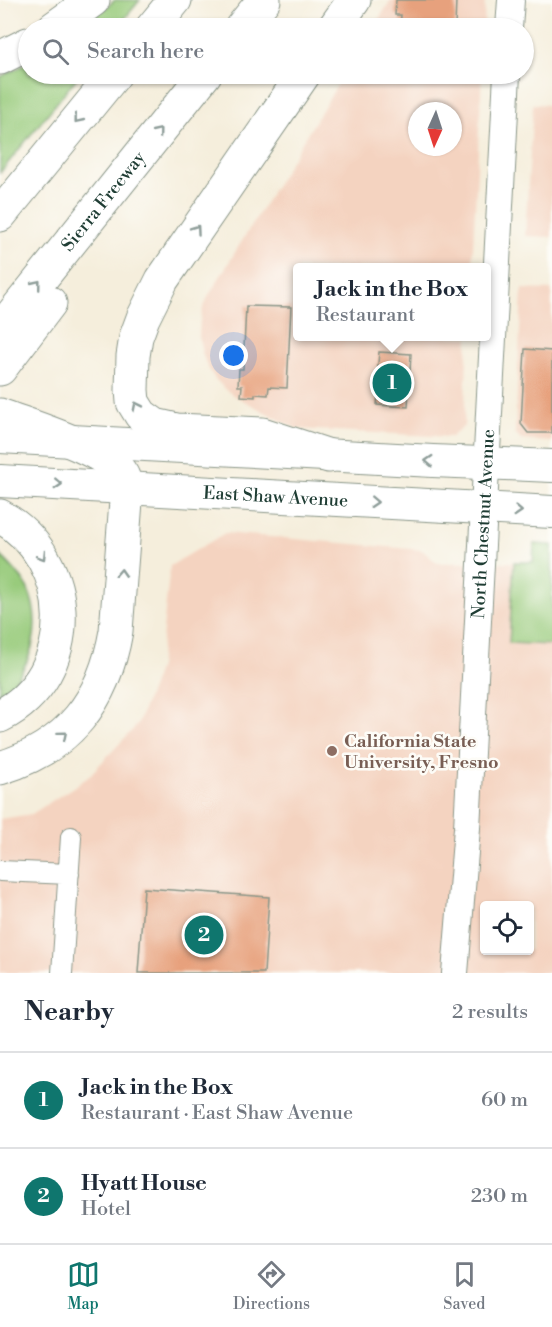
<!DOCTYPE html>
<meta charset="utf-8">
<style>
body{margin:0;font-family:"Libre Bodoni",serif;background:#f2f2f3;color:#1f2937}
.controls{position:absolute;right:18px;bottom:18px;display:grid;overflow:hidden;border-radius:6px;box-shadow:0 2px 4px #0004}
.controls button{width:54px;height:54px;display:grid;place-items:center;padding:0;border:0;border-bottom:2px solid #e0e1e3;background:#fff;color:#1f2937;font:30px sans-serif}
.compass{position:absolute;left:408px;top:102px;width:54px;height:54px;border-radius:50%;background:#fff;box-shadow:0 2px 4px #0004;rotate:183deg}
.you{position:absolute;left:234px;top:356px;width:21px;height:21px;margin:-15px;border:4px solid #fff;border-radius:50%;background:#1a73e8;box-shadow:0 0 0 9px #1a73e833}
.badge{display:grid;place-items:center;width:39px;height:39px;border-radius:50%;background:#0f766e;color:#fff;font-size:20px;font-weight:700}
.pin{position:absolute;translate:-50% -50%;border:3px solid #fff;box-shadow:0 2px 6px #0006}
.popup{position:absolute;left:293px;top:263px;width:198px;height:78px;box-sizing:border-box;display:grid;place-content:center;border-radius:6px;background:#fff;filter:drop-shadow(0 2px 4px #0005);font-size:20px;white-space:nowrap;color:#747a83}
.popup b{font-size:22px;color:#1f2937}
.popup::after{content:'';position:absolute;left:50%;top:100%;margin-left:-12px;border:12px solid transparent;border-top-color:#fff}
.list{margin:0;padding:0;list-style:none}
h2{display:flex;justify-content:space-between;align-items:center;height:78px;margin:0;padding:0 24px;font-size:26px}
h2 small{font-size:20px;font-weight:400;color:#747a83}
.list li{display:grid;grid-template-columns:39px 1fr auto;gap:18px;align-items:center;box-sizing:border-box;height:96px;padding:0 24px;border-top:2px solid #e0e1e3}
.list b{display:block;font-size:22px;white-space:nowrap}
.list p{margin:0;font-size:20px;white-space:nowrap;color:#747a83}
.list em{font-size:20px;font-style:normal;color:#747a83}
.icon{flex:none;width:33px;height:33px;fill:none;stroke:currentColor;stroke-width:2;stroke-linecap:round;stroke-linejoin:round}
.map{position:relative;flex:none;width:552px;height:973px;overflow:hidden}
.search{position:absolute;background:#fff;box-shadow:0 2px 4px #0004;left:18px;right:18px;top:18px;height:66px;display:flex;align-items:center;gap:15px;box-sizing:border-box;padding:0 21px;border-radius:33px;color:#747a83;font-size:22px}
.sheet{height:270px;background:#fff}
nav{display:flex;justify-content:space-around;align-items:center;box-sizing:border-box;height:84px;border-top:2px solid #e0e1e3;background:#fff;font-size:16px;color:#747a83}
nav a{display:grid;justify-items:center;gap:3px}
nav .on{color:#0f766e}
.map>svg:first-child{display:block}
.built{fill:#f4d3c0;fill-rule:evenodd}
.green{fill:#98cb7b;stroke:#5c8458;stroke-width:1.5}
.building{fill:#e7a17d}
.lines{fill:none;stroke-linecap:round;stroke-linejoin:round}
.minor-casing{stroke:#8a9688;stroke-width:22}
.tertiary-casing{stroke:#8a9688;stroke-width:28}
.primary-casing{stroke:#8a9688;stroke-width:34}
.motorway-casing{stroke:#8a9688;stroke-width:35}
.minor{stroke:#fff;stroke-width:20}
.tertiary{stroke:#fff;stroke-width:26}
.primary{stroke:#fff;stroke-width:32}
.motorway{stroke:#fff;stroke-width:33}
.oneway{stroke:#8f9e9a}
.education-dot{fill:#8d6e63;stroke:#fdfcf7;stroke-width:2}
.labels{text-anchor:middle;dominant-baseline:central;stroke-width:5;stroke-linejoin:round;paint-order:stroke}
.street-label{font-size:18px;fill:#1f3d34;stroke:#fdfcf7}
.education-label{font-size:18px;font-weight:bold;fill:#785e54;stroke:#fdfcf7;text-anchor:start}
</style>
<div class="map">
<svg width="552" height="973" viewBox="0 0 552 973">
<rect width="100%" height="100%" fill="#fdfcf7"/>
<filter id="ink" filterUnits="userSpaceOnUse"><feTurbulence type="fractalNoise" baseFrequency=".0167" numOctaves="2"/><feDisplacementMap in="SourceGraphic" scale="12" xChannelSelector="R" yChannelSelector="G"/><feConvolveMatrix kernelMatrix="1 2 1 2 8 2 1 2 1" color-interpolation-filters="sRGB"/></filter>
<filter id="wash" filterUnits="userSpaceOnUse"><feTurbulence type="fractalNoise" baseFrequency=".008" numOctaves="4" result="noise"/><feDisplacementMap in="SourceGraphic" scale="24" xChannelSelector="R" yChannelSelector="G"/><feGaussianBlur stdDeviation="1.35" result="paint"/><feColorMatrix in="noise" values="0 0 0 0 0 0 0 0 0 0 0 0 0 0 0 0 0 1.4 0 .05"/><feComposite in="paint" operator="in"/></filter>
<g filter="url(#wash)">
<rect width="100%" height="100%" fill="#f5eedc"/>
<path class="built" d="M391,0H485L484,28H373Z
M344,74H482L472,267L298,268V336L468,337L464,426L451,437L297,429L233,395L224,388L215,379L207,366L202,352L199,337L200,321L203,308L209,295ZM417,111H453V147H417Z
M533,104L552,105V237L525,236Z
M522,289L552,290V442L521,440L515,434Z
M225,533L422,550L437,563L533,562L534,544L552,545V973H0V819L32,814L87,778L138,724L159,667L170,566ZM484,906H530V950H484Z"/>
<path class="green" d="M115,0H140L117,28H81Z
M28,63V74H80L0,173V77Z
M534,544L552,545V645L509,643L514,562H533Z
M0,555C9,564 21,575 27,587C44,624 33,670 0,695Z"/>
<g id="blocks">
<path class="building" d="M396,0H456L455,28H400L401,15H395Z
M246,306L291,307L287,388L269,387L268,395L255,394V397L241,396L242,386H238L239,369H243Z
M525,349L552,351V433H528L521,424Z
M379,352L411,354L408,407L377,405L379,387H376Z
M144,888L269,897L264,973H138Z"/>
</g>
</g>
<g filter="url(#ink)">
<use href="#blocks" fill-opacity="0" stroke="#8a9688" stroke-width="1.5"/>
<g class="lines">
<g class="minor-casing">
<path id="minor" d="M0,871L69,874
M62,973L71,837"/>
</g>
<g class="tertiary-casing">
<g id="tertiary">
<path d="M509,28L511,0"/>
<path id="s1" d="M455,973L467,828L507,74"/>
</g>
</g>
<g class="primary-casing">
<g id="primary">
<path d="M0,437L433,461L552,466"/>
<path id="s2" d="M0,481L552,512"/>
</g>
</g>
<g class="motorway-casing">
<g id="motorway">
<path d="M54,28L93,0"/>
<path d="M152,28L175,0"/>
<path d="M241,28L264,0"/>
<path d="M334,28L354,0"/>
<path d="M0,58L28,44"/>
<path d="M304,74L162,280L143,318L136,337L133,356L132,390L133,402L141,415L155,425L177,430L262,434L329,456"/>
<path d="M0,215L115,74"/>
<path id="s3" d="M0,330L205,74"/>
<path d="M0,369L50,303"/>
<path d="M0,415C28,426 108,449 122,475C124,478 125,484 127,488L116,631C104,701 69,747 0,768"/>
<path d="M0,516C77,559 81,675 0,716"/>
</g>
</g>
<use href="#minor" class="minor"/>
<use href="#tertiary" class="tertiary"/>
<use href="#primary" class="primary"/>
<use href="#motorway" class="motorway"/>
</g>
<defs><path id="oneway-chevron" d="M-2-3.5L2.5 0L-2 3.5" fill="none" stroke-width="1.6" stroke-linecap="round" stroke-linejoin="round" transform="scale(1.5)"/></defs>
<g class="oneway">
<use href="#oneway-chevron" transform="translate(78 119) rotate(129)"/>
<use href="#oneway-chevron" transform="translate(158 132) rotate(-51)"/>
<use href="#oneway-chevron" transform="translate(196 229) rotate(-55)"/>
<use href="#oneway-chevron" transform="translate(37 284) rotate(-51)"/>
<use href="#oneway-chevron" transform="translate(137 406) rotate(-116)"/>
<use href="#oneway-chevron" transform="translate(429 461) rotate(-177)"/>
<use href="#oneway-chevron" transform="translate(58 484) rotate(3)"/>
<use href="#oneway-chevron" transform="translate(374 502) rotate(3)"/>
<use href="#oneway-chevron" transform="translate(518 511) rotate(3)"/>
<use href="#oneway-chevron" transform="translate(42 556) rotate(58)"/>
<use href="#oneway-chevron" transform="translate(121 573) rotate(-87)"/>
<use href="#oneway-chevron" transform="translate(63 735) rotate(-40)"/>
</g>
</g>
<circle class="education-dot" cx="332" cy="751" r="6"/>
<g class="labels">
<g class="street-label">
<text stroke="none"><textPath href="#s3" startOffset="165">Sierra Freeway</textPath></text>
<text stroke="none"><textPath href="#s2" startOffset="276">East Shaw Avenue</textPath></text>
<text stroke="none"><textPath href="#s1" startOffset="450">North Chestnut Avenue</textPath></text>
</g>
<g class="education-label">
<text x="344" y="741">California State<tspan x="344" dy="21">University, Fresno</tspan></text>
</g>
</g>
</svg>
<div class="controls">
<button><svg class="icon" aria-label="locate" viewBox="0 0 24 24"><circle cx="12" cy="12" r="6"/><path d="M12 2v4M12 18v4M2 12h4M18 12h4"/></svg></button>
</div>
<svg class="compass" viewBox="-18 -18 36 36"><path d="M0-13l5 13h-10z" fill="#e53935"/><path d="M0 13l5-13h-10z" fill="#747a83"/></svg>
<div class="you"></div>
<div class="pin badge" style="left:392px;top:383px">1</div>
<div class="popup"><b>Jack in the Box</b>Restaurant</div>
<div class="pin badge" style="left:204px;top:935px">2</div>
<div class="search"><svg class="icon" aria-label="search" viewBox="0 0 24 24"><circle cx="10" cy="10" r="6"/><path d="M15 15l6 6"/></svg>Search here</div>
</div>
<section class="sheet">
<h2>Nearby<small>2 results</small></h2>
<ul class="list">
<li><span class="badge">1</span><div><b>Jack in the Box</b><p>Restaurant · East Shaw Avenue</p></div><em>60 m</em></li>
<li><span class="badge">2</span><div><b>Hyatt House</b><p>Hotel</p></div><em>230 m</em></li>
</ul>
</section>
<nav>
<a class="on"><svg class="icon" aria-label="map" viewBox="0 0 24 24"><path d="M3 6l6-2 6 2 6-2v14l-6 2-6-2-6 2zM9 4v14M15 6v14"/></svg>Map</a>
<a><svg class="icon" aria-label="directions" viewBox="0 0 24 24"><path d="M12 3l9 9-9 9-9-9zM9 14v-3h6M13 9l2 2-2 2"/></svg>Directions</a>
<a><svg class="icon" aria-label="saved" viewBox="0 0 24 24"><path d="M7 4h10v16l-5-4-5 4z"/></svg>Saved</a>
</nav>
